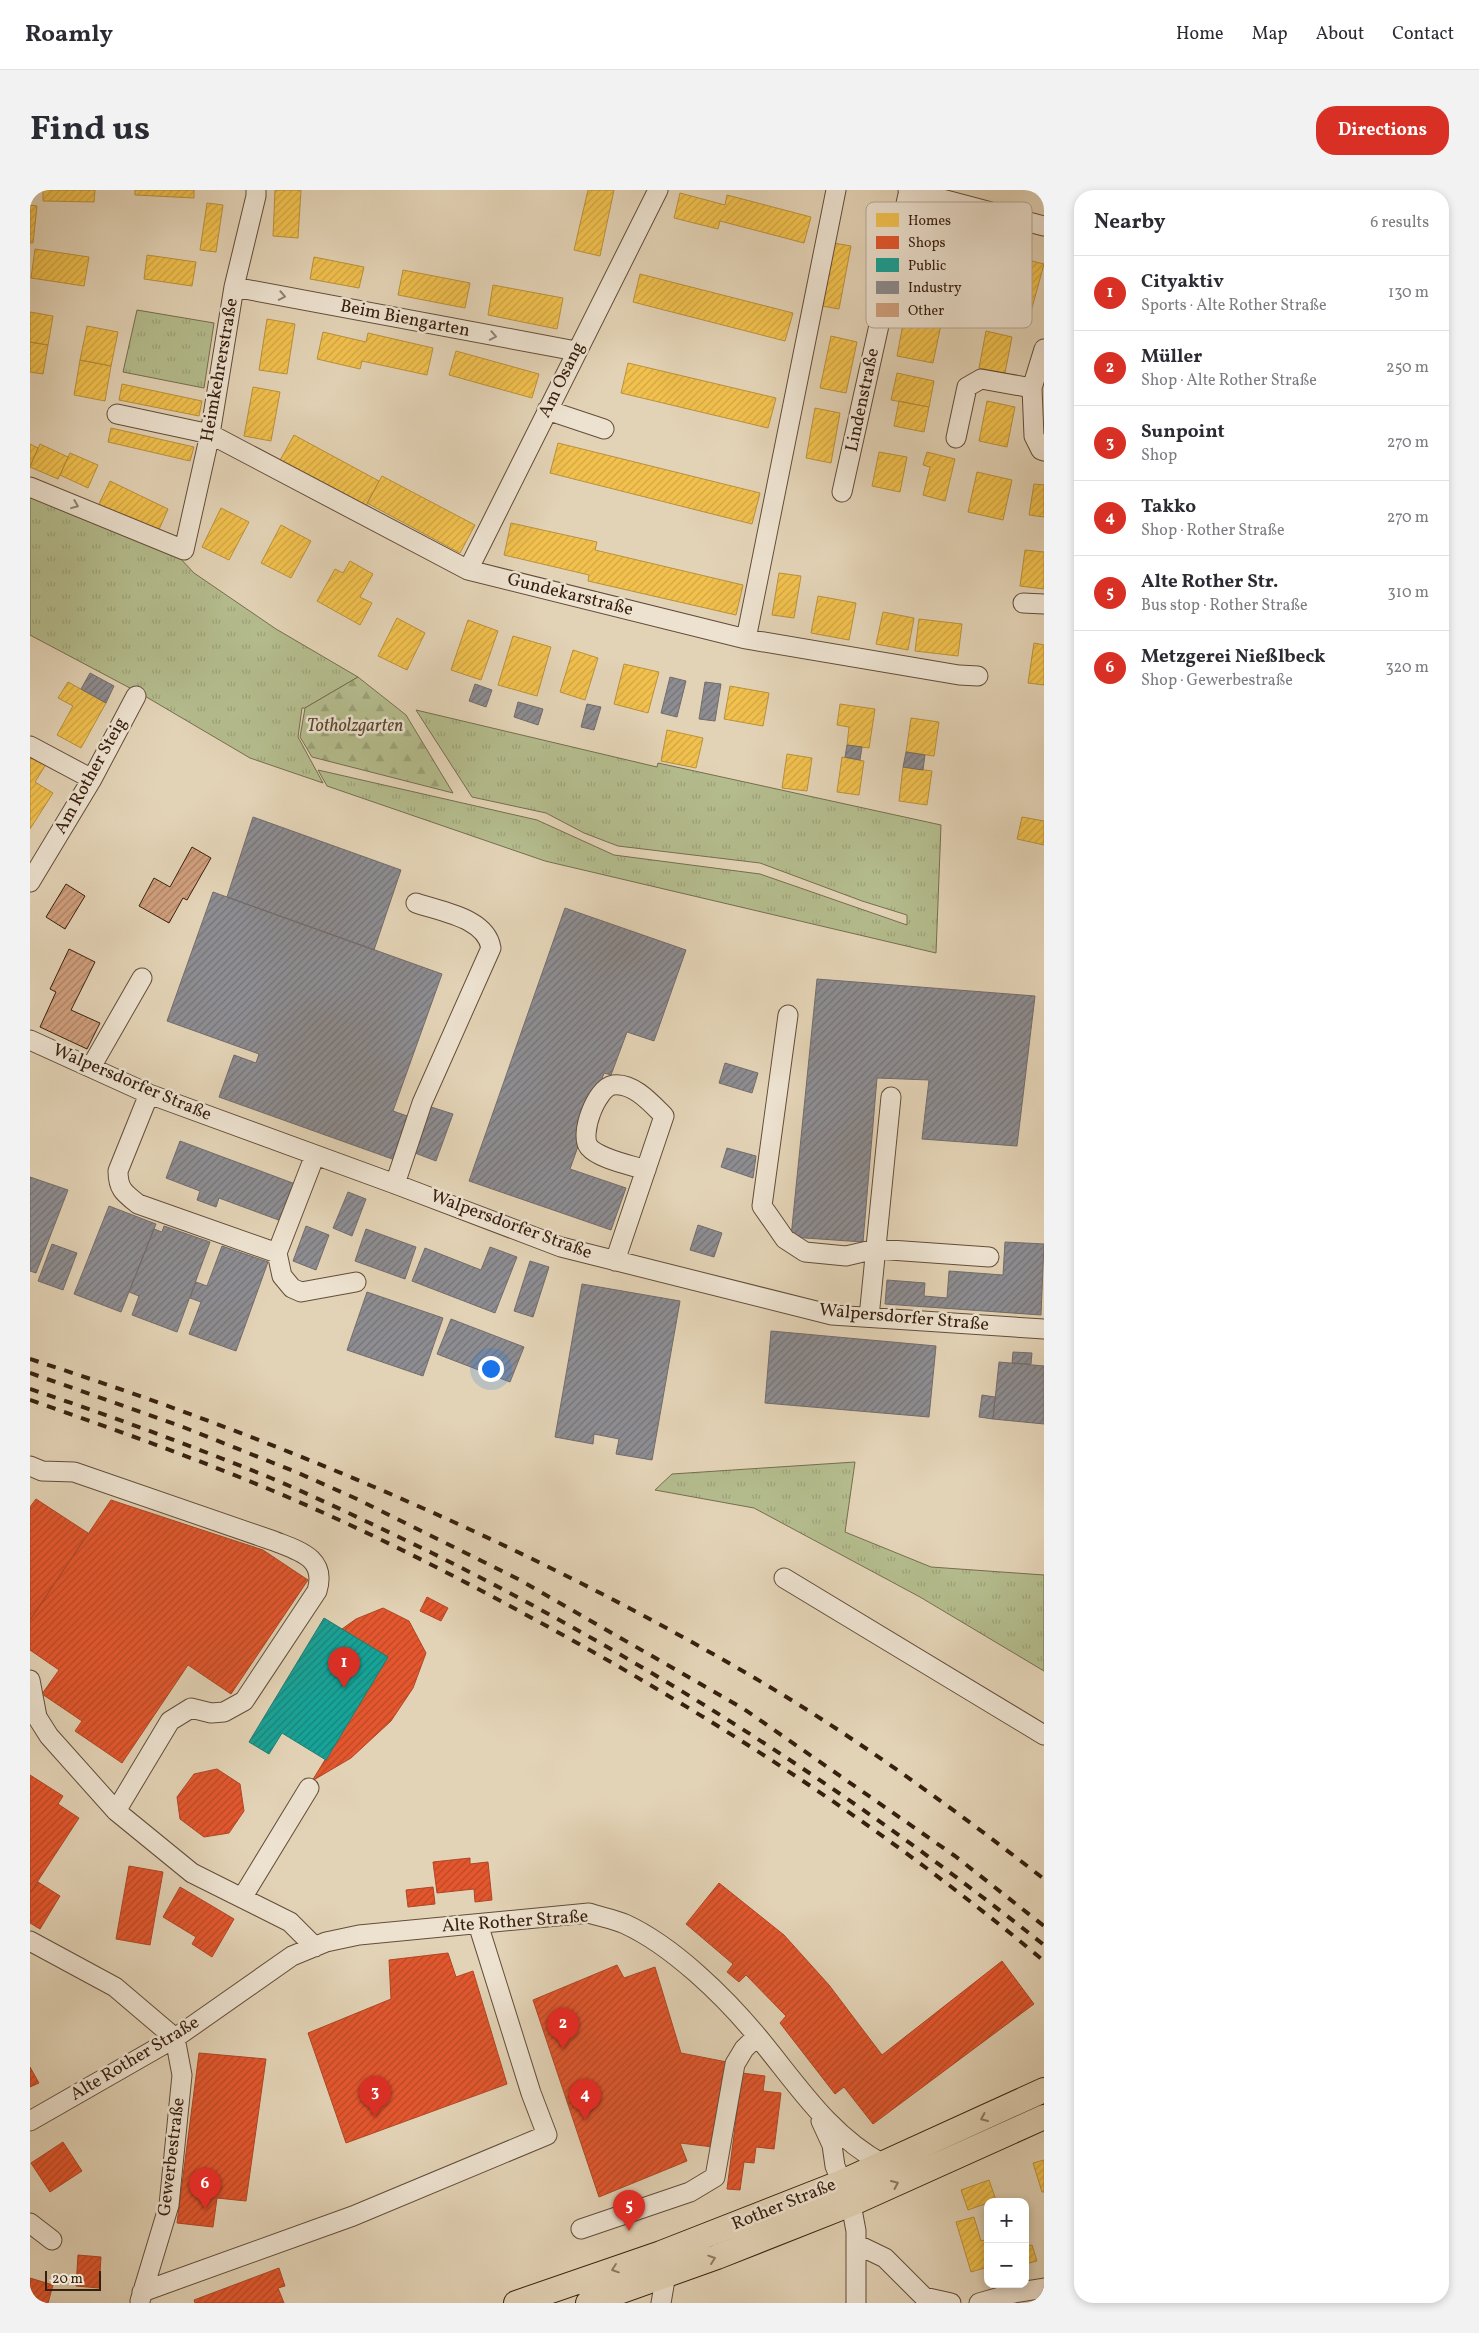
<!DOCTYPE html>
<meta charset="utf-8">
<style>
body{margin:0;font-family:Vollkorn,serif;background:#f2f2f3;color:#2b2b33}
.controls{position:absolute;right:15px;bottom:15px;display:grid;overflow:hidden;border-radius:10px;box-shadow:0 2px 8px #0003}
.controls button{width:45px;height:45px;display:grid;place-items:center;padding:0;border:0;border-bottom:1px solid #e1e1e2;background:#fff;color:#2b2b33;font:25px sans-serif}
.scale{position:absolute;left:15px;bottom:12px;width:56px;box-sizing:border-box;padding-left:5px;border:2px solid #38200f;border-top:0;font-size:14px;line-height:18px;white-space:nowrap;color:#38200f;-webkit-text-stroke:4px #ede2d0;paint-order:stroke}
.you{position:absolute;left:460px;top:1178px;width:18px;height:18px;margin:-12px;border:4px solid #fff;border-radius:50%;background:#1a73e8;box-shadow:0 0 0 8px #1a73e833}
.badge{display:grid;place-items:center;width:32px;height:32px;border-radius:50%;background:#d93025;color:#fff;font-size:16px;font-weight:700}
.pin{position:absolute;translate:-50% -41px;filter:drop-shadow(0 1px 2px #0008)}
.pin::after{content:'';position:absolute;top:26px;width:18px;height:15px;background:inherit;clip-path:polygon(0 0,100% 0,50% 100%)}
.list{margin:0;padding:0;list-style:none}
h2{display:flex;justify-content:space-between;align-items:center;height:65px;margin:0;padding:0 20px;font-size:21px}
h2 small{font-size:16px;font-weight:400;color:#7c7c81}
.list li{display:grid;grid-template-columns:32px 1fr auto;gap:15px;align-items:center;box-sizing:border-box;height:75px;padding:0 20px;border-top:1px solid #e1e1e2}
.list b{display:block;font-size:19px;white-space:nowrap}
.list p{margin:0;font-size:16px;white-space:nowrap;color:#7c7c81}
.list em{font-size:16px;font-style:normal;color:#7c7c81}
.map{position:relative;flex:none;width:1014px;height:2113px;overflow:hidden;border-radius:20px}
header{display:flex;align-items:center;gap:30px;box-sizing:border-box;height:70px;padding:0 25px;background:#fff;border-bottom:1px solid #e1e1e2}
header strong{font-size:24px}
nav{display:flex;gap:28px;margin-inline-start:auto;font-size:18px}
.intro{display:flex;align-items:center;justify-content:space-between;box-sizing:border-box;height:120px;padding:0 30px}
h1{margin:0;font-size:35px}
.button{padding:12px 22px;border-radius:20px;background:#d93025;color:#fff;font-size:18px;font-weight:700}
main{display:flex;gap:30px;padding:0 30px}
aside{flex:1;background:#fff;border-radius:20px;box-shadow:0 2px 8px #0003}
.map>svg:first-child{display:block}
.grass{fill:url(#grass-tufts);stroke:#766e4e}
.forest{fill:url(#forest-firs);stroke:#766e4e}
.homes{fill:url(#homes-hatch);stroke:#ba913b}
.shops{fill:url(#shops-hatch);stroke:#b04625}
.public{fill:url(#public-hatch);stroke:#217c6f}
.industry{fill:url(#industry-hatch);stroke:#746c6b}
.building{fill:url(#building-hatch);stroke:#38200f}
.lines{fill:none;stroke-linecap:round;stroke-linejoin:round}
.minor-casing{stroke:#634d39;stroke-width:21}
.major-casing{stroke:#38200f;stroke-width:26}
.minor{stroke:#ede2d0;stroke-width:19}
.major{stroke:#e3d3b6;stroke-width:24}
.rail{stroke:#38200f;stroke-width:4;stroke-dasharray:9 9;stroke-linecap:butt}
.oneway{stroke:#928170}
.oneway2{stroke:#8e7a62}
.labels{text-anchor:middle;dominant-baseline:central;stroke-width:5;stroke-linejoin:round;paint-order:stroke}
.street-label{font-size:18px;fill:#38200f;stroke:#ede2d0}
.park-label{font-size:18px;font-style:italic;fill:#57472e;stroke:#ede2d0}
.key{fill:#ede2d0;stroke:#b7a896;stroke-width:1}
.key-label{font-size:14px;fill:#38200f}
</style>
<header>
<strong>Roamly</strong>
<nav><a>Home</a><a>Map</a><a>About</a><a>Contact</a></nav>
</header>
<div class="intro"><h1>Find us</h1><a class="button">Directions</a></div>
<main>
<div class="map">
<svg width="1014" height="2113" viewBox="0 0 1014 2113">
<defs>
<pattern id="grass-tufts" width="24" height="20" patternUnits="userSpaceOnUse" patternTransform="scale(1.25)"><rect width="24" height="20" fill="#b4bc8d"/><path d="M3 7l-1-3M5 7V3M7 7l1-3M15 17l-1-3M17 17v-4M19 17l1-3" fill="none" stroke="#9ca178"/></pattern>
<pattern id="forest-firs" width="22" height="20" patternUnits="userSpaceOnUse" patternTransform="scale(1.25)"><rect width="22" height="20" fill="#b4bc8d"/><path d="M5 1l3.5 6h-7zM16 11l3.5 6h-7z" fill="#9ca178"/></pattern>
<pattern id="homes-hatch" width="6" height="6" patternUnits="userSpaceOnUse" patternTransform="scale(1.25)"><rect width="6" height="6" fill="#f2c14e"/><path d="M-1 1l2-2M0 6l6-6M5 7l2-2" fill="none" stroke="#d0a643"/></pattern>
<pattern id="shops-hatch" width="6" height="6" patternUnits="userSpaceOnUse" patternTransform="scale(1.25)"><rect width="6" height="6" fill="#e4572e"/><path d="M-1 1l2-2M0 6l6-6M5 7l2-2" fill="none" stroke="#ba4826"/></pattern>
<pattern id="public-hatch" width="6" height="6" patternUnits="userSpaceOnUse" patternTransform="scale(1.25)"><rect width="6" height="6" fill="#17a398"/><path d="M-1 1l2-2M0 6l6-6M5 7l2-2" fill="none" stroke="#16847a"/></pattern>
<pattern id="industry-hatch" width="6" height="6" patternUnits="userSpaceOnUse" patternTransform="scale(1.25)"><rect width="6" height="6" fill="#8d8d92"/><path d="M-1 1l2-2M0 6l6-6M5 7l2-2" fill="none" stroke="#747376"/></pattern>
<pattern id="building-hatch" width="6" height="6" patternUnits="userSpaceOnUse" patternTransform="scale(1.25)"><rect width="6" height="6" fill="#d1a07e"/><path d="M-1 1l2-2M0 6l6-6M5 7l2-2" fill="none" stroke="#ab8266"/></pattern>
</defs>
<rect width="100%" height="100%" fill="#e3d3b6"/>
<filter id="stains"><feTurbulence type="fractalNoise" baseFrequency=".004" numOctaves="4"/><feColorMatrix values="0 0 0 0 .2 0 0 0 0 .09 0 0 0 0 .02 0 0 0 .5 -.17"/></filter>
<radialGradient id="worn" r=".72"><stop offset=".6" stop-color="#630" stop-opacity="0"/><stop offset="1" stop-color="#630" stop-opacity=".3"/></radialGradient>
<path class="grass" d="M107,120L184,133L174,198L93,182Z
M0,304L148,366L164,383L246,439L328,487L275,518H272L268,547L293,593L220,568L113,505L0,445Z
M386,520L627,577L628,573L911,635L906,763L515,671L297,596L288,580L507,630L584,665L730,684L877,735V725L832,711L730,673L588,656L554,643L516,623L442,607Z
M825,1272L815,1342L901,1377L1014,1385V1481L890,1407L724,1318L625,1300L642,1284Z"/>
<path class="forest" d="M328,487L376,525L423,603L282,567L270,547L275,518Z"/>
<path class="homes" d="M13,0H65L64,12L13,11Z
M105,0H164V8L105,5Z
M245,0H271L268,48L243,46Z
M558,0H584L570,66L544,60Z
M650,3L695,15L697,5L781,27L774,53L690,31L688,39L644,28Z
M177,13L193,15L186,62L170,60Z
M0,15L7,16L3,53H0Z
M798,52L821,56L809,119L786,115Z
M5,59L59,67L54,96L1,88Z
M117,65L166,72L162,96L114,89Z
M982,66L1014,74L999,129L967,120Z
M284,67L334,77L329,98L280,89Z
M373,80L440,93L435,118L368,105Z
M610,84L763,123L755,151L603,112Z
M463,95L533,108L527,139L458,125Z
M0,122L23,126L18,155L0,152Z
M875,123L912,130L903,173L867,166Z
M237,129L265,134L257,184L229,180Z
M57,136L88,142L81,176L50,170Z
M956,141L982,147L975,183L949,178Z
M293,142L336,152L338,143L403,158L397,185L332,171L330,179L287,169Z
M801,146L827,152L816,203L790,198Z
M0,152L18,155L13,184L0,182Z
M426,161L509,184L502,208L419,185Z
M50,170L81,176L75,211L44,205Z
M598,173L746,208L738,238L591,203Z
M867,183L904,191L899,217L861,210Z
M92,194L172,211L169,226L89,210Z
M223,197L250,202L241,251L214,246Z
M869,211L899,217L894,242L864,236Z
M957,211L985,217L977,257L949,251Z
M785,218L810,223L801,273L776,268Z
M81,238L164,257L160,271L78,252Z
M264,245L349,291L335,318L249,272Z
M528,253L730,303L722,334L520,283Z
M0,254L8,258L0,276Z
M10,254L38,267L28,289L0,277Z
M849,262L877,267L870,302L842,296Z
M897,262L925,269L915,311L893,305L900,277L893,275Z
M40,263L68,275L58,298L30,285Z
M947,282L982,290L973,330L938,322Z
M352,286L445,335L430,363L337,313Z
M80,291L138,319L127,344L68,316Z
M1004,294L1014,295V327L999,325Z
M191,318L219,332L199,370L172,357Z
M481,333L567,352L565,360L713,395L706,425L558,391L559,385L474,365Z
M251,335L281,351L261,388L231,373Z
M995,360L1014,362V399L990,396Z
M320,371L343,384L330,407L342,413L330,435L287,411L305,379L313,383Z
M749,383L771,386L764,428L742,425Z
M788,406L826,413L819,450L781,443Z
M853,422L884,428L878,460L846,454Z
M367,428L395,443L377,480L348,466Z
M889,429L932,434L928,466L885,461Z
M438,430L468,441L451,490L421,480Z
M483,446L521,457L507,506L468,495Z
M1004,453L1014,455V495L998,493Z
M543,460L568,468L555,510L530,502Z
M594,474L629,482L618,523L584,514Z
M38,492L76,513L51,558L27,545L43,516L28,508Z
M700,496L739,503L733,536L694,529Z
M810,514L845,519L839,558L817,555L819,537L807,535Z
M881,528L909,532L904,566L876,562Z
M637,540L673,548L666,578L631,571Z
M0,560L18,571L5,592L23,603L0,639Z
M757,564L782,568L777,601L752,598Z
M812,567L834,571L829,605L807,602Z
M873,577L902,581L897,615L869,611Z
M992,627L1014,631V655L987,649Z
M1014,1970V2002H1012L1003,1973Z
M959,1990L966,2010L938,2020L931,2000Z
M944,2027L951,2051L958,2049V2077L941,2082L926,2032Z
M1002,2055L1007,2071L995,2074V2057Z"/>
<path class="shops" d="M6,1309L58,1343L0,1430V1317Z
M81,1310L233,1360L278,1390L201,1504L158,1475L92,1573L45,1541L52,1531L12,1504L29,1480L0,1460V1430Z
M397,1407L418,1418L411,1431L390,1421Z
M353,1418L379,1431L396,1463L383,1498L361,1531L321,1568L282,1591L358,1467L312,1439L326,1429Z
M187,1579L210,1594L214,1621L199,1643L174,1647L150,1629L147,1607L164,1584Z
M0,1585L33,1606L28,1614L49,1628L0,1703Z
M440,1668V1674L458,1672L462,1710L445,1712L444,1699L407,1703L403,1672Z
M99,1676L133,1682L120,1755L86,1749Z
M8,1692L30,1706L10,1739L0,1733V1703Z
M689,1693L754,1745L799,1795L852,1865L972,1771L1004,1814L843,1934L814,1897L805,1904L750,1833L756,1826L716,1785L709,1792L697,1782L703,1774L656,1734Z
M150,1697L204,1729L182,1767L162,1754L166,1747L133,1727Z
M403,1697L405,1714L378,1717L376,1700Z
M418,1763L426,1787L443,1781L477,1894L316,1953L278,1843L361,1809L359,1770Z
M587,1775L594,1788L625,1777L651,1863L697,1872L683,1957L650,1953L657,1971L569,2007L503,1810Z
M169,1863L236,1869L216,2011L187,2008L183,2037L147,2033Z
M0,1877L9,1893L0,1897Z
M712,1883L735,1886L733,1901L751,1903L744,1959L726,1957L724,1973L714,1972L710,2000L697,1999Z
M33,1952L52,1981L20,2002L1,1973Z
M48,2065L71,2067L69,2098L46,2096Z
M249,2078L255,2096L248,2098L254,2113H165L164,2110Z
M0,2088L23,2095L18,2113H0Z"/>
<path class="public" d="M294,1428L358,1467L296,1570L252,1543L239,1564L219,1552Z"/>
<path class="industry" d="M60,483L84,496L76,513L51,499Z
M640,487L656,491L647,527L631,523Z
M675,492L691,494L685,531L669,529Z
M445,494L462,500L456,517L439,511Z
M488,512L513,519L508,535L484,527Z
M557,514L571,517L564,540L551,537Z
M817,555L832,557L830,570L815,567Z
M876,562L895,565L893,580L873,577Z
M223,627L371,680L344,760L197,707Z
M183,702L412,784L363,921L380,927L365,970L189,907L204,865L226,873L229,864L137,831Z
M535,718L656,760L624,851L597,842L581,885L574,883L540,979L596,998L581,1040L439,991Z
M787,789L1005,806L987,956L892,949L899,890L847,888L833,1052L761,1047Z
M695,873L728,883L722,903L689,893Z
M401,917L423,924L406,971L385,963Z
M150,951L268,995L254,1032L189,1008L186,1017L167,1010L170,1001L136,988Z
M697,958L726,966L723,988L691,977Z
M0,987L38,1000L6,1083L0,1081Z
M318,1002L336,1009L322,1046L303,1038Z
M79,1016L126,1034L91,1122L44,1104Z
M668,1035L692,1043L684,1067L660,1060Z
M134,1036L180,1052L147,1142L102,1125L109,1106L99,1102L124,1039L132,1042Z
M276,1036L299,1045L286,1080L263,1071Z
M336,1039L386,1057L375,1089L325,1071Z
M975,1052L1014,1054L1011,1125L855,1114L857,1090L895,1093L894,1106L917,1108L919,1081L973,1085Z
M22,1054L47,1063L33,1100L8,1091Z
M192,1056L238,1072L206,1161L159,1144L171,1112L160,1108L166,1092L177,1096Z
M460,1057L487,1067L465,1123L382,1091L395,1058L451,1080Z
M500,1071L519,1077L503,1127L484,1121Z
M552,1094L650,1111L622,1270L586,1264L589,1249L564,1244L563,1254L525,1247Z
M337,1102L413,1128L393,1186L317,1160Z
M421,1129L494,1157L480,1192L407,1164Z
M741,1141L906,1156L899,1227L735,1213Z
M983,1162L1002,1163L1001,1174L982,1173Z
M969,1172L1014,1176V1234L963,1229Z
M952,1205L965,1207L963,1229L949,1227Z"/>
<path class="building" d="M162,657L181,668L157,710L153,708L139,733L109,716L124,688L140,697Z
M36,694L55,706L35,739L16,727Z
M39,759L65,772L41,820L70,833L57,859L10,837L26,802L20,799Z"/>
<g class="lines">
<g class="minor-casing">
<path id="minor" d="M878,0L1014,36
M204,97L546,161
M1014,159L1002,198L1004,246L1011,260L1014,261
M517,220L574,239
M87,224L180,244L438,380L716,449L929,485L948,486
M926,248L937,197L951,189L1002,198
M0,297L154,360L180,244L204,97L226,6V0
M812,302L879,0
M438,380L628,0
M993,413L1014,414
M716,449L806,0
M0,556L62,589
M0,692L62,589L106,506
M758,825L732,1016L755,1049L775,1062L816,1066L846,1059L959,1067
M0,850L119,904L365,994L531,1057L802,1125L1014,1139
M61,877L112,788
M119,904L88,981C88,999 94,1003 108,1014L247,1063L252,1086L262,1098L271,1102L326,1092
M365,994L392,913L461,758C456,728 412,722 386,713
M247,1063L285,965
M585,1071L634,926C622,914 603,892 583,895C566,898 549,945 559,957C569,969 601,975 616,980
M839,1127L861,907
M0,1276L12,1281L44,1282L244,1351C269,1361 297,1368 287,1401L214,1511L194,1522L181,1523L161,1518L140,1531L86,1621
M754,1388L1014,1545
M0,1490L7,1527L19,1546L86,1621L162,1683L260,1732L285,1757
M212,1708L279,1598
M0,1751L85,1797L145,1848L152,1885L139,2015L110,2111
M0,1931L145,1848L262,1766L296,1752L329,1745L559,1723C571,1727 584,1729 595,1734C643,1756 695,1807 728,1847C767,1894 798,1944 853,1974
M791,1931L802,1955L805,1976L821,2014L826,2041V2113
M0,2033L22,2050
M551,2039L660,2002L685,1987L705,1874L714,1859L727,1846
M826,2054L855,2068L894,2107L921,2113
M112,2102L323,2026L517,1945L501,1903L448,1734
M631,2113L636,2084L634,2074
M949,2113L984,2103L1014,2098"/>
</g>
<g class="major-casing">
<path id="major" d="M486,2113L631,2063L812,1992L1014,1900
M558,2113L687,2067L821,2014L1014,1927"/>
</g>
<use href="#minor" class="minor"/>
<use href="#major" class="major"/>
<path class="rail" d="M0,1169C248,1249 490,1351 716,1483C820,1543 919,1615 1014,1689
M0,1183L153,1237L266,1282L327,1309L488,1389L714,1519L925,1666L1014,1736
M0,1199C81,1226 162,1256 241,1288C295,1311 348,1337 400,1362C619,1471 823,1603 1014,1755
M0,1210C81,1238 162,1267 241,1300C344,1343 443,1395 540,1449C707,1542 867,1648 1014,1771"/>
</g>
<defs><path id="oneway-chevron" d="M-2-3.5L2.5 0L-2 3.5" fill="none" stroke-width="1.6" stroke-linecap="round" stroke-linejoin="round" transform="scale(1.25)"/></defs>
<g class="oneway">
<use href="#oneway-chevron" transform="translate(252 106) rotate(11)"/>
<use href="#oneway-chevron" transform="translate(463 146) rotate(11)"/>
<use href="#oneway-chevron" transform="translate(45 315) rotate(22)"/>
</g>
<g class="oneway2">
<use href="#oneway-chevron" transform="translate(954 1928) rotate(156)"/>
<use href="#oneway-chevron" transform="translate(865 1994) rotate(-24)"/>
<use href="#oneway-chevron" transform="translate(682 2069) rotate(-19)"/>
<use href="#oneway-chevron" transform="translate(585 2079) rotate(161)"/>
</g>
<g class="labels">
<g class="street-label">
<text transform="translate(375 129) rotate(11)">Beim Biengarten</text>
<text transform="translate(190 180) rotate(-80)">Heimkehrerstraße</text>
<text transform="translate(532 190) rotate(-64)">Am Osang</text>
<text transform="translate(833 210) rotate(-78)">Lindenstraße</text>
<text transform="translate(540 405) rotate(14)">Gundekarstraße</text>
<text transform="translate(61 586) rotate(-61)">Am Rother Steig</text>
<text transform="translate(102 893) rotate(23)">Walpersdorfer Straße</text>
<text transform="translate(481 1035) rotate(20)">Walpersdorfer Straße</text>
<text transform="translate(874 1128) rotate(5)">Walpersdorfer Straße</text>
<text transform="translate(485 1732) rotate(-4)">Alte Rother Straße</text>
<text transform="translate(105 1869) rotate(-31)">Alte Rother Straße</text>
<text transform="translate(142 1967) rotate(-83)">Gewerbestraße</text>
<text transform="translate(754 2015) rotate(-22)">Rother Straße</text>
</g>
<g class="park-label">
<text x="325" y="536">Totholzgarten</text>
</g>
</g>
<rect x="836" y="12" width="166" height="126" rx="8" class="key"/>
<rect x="846" y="23" width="23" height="14" fill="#f2c14e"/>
<rect x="846" y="46" width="23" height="13" fill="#e4572e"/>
<rect x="846" y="68" width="23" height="14" fill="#17a398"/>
<rect x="846" y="91" width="23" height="13" fill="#8d8d92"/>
<rect x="846" y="113" width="23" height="14" fill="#d1a07e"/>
<g class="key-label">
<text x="878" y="35">Homes</text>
<text x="878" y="57">Shops</text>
<text x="878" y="80">Public</text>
<text x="878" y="102">Industry</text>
<text x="878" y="125">Other</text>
</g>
<rect width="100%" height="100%" filter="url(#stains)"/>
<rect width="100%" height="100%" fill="url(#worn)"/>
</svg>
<div class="controls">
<button>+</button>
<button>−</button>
</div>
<div class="scale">20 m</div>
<div class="you"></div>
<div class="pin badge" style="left:314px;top:1498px">1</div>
<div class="pin badge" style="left:533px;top:1859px">2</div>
<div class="pin badge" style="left:345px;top:1927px">3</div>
<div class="pin badge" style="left:555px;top:1930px">4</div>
<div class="pin badge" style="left:599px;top:2041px">5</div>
<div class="pin badge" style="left:175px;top:2019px">6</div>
</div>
<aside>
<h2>Nearby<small>6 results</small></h2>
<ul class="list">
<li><span class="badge">1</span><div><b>Cityaktiv</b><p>Sports · Alte Rother Straße</p></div><em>130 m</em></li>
<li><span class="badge">2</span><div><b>Müller</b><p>Shop · Alte Rother Straße</p></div><em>250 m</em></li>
<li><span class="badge">3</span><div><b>Sunpoint</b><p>Shop</p></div><em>270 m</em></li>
<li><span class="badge">4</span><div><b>Takko</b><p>Shop · Rother Straße</p></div><em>270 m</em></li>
<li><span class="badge">5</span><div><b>Alte Rother Str.</b><p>Bus stop · Rother Straße</p></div><em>310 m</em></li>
<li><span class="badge">6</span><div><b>Metzgerei Nießlbeck</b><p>Shop · Gewerbestraße</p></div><em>320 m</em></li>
</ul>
</aside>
</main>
